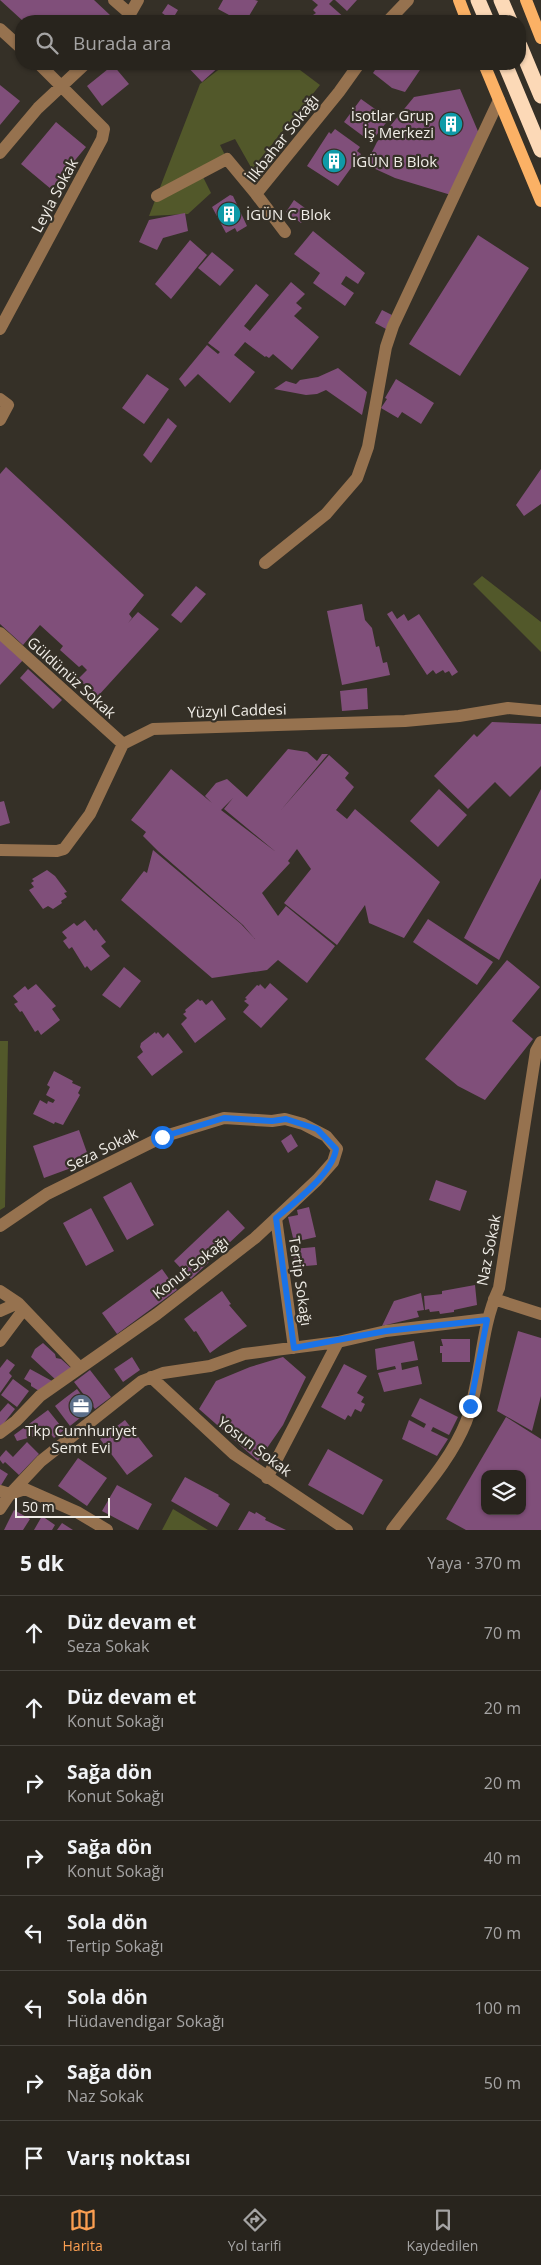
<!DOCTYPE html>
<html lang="tr">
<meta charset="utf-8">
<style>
body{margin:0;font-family:"Open Sans",sans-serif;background:#34302a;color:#f1f3f6}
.controls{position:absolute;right:15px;bottom:15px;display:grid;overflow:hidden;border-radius:10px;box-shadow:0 1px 4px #0004}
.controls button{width:45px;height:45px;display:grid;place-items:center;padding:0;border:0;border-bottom:1px solid #44413b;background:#28241d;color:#f1f3f6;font:25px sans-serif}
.scale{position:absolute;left:15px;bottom:12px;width:95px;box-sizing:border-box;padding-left:5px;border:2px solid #f0ede7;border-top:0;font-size:14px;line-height:18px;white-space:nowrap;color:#f0ede7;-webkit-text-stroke:4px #353027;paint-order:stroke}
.stop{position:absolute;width:15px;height:15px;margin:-11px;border:4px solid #1a73e8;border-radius:50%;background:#fff}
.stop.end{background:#1a73e8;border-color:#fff;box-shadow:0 1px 5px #0008}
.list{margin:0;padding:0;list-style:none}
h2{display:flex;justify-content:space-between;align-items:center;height:65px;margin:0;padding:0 20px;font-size:21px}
h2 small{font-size:16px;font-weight:400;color:#a5a4a4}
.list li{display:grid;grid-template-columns:32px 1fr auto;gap:15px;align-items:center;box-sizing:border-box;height:75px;padding:0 20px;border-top:1px solid #44413b}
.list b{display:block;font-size:19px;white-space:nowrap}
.list p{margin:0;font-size:16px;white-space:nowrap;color:#a5a4a4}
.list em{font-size:16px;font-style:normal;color:#a5a4a4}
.icon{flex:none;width:28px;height:28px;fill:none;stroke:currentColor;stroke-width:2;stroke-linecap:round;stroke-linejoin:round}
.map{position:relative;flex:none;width:541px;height:1530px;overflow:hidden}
.search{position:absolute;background:#28241d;box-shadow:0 1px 4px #0004;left:15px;right:15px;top:15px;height:55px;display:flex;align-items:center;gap:12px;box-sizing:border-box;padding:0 18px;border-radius:20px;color:#a5a4a4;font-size:19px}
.sheet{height:665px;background:#28241d}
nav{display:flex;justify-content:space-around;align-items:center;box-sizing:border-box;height:70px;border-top:1px solid #44413b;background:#28241d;font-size:14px;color:#a5a4a4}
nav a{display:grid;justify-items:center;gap:2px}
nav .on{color:#fb9e51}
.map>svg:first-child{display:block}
.green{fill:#52582a}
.building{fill:#804f7a;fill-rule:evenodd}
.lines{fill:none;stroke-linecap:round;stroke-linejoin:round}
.minor{stroke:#96724f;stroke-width:12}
.major{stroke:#fbb165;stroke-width:12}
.highway{stroke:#fcd9b7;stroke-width:15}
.route{stroke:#1a73e8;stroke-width:6}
.labels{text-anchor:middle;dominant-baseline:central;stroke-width:4.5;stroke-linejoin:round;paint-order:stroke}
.poi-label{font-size:15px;fill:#f0ede7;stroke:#353027;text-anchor:start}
.street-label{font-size:15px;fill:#f0ede7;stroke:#353027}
</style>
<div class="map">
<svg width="541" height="1530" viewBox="0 0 541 1530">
<rect width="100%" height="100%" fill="#353027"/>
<path class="green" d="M226,64H292L320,85L252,169L235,139L220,145L227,159L201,173L211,193L188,214L149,216L200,84Z
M482,576L541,622V652L473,584Z
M0,1041H8L5,1207L0,1210Z
M173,1509L208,1530H162Z"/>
<path class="building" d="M0,0H94L110,15L104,21H84L78,16L73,21H23Z
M223,0H255L258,1L246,21H240L218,9Z
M312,0H333L329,4L347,20L320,21L313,15L316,13L313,10L318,5Z
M335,0H357L347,11Z
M168,4L178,10L172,20L162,13Z
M185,64H222L202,82Z
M379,64H424L405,92L392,88L373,73Z
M113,65L129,84L102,106L87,86Z
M0,85L20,101L0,125Z
M460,89L480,136L451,195L395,178L371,167L367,162L377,142L414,97Z
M361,99L389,119L371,142L344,122Z
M56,122L86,147L51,189L21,164Z
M335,129L360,147L357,151L361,154L338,186L307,166L329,132L331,134Z
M230,195L233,196L247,226L237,232L235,228L226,233L212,207Z
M294,200L309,211L301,223L286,212Z
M185,213L188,231L163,238L157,250L139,242L149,220Z
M313,231L365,273L358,284L346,276L341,284L354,293L345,306L313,283L320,273L294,254Z
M478,235L529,268L460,376L409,344Z
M190,240L207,255L171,299L155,284Z
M212,252L234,270L220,286L198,268Z
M291,282L305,294L296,303L302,308L294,316L319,337L292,370L273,354L269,358L266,356L265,357L245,342L234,355L255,372L230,403L198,374L185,387L179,379L207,345L218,354L220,352L208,343L256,284L269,295L244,326L250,331Z
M382,310L392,315L386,329L375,323Z
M338,368L367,392L362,415L326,390L317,394L306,395L274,389L286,381L296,384L300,380L318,377Z
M147,374L169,389L144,424L122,408Z
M396,379L434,403L421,424L402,412L398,418L381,408L387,399L385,398Z
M168,418L177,426L151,463L143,455Z
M6,467L144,595L129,614L132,618L128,623L138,612L159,629L98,696L78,679L87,670L82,665L79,667L60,650L63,646L40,625L23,645L0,624V474Z
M541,469V504L524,516L516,505Z
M196,586L206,594L181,623L171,615Z
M362,604L365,620L372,628L376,647L379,646L383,663L387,662L390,675L342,685L327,611Z
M392,611L397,619L404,614L408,621L419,614L458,672L452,676L449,671L445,673L443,670L436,674L433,670L427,675L387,614Z
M0,639L23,660L0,685Z
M28,669L62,700L53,709L20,678Z
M367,688L368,709L342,711L340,691Z
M492,722L541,724V766L510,797L495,782L468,809L434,776L474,734L477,737Z
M288,749L307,752L317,761L322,754H328L281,810L329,755L349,773L345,778L354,787L336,810L347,819L355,809L440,882L404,938L369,923L365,905L337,945L284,903L311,869L297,849L288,861L290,863L262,893L278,916L286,906L335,946L307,983L278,960L267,970L212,978L121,900L144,871L147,873L153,850L241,924L255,939L243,925L159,852L143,836L146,832L131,820L171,769L212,803L205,796L216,783L227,779L247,797ZM233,798L224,809L276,852L221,810Z
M439,789L467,815L438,847L410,821Z
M541,789V878L499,960L464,938Z
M4,801L10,823L0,826V802Z
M47,870L55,876L67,892L64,893L67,897L61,901L62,903L53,909L48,906L43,909L29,890L34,887L31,883L34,881L32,879Z
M428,919L493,962L477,985L413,942Z
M85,920L94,931L96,929L106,942L101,946L110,956L91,971L87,966L85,968L72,947L69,949L63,941L67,938L62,932L74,923L77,926Z
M507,960L540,987L512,1021L533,1039L485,1100L458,1086L425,1059Z
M124,967L141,981L120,1008L102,995Z
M270,983L288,999L261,1028L243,1012L249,1005L244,1001L247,999L245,998L257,985L259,986L260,984L265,989Z
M36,984L56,1006L52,1009L60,1020L41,1035L38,1030L35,1032L22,1011L20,1012L14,1004L18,1002L13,996L25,986L28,990Z
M198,999L200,1001L202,1000L206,1005L212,1000L226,1019L195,1043L181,1024L187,1018L183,1014L186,1012L185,1010Z
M155,1032L156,1034L158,1032L163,1038L168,1033L183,1052L152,1076L137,1057L143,1052L140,1047L141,1043Z
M54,1071L73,1081L72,1083L81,1087L78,1093L80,1095L63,1125L55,1122L54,1124L33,1114L40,1100L47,1104L48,1101L53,1103L55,1100L46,1095L50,1087L47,1085Z
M79,1130L90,1161L44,1178L33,1146Z
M291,1134L298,1146L288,1153L281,1141Z
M436,1180L467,1191L460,1211L429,1200Z
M131,1182L154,1225L127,1240L103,1197Z
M309,1207L316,1237L294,1242L288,1217L298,1215L297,1210Z
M91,1208L114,1251L86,1266L63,1223Z
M228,1210L245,1228L191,1279L174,1261Z
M315,1247L317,1265L294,1267L293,1249Z
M162,1269L177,1290L117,1334L102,1313Z
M475,1285L477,1305L454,1310V1312L440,1314L439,1311L430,1312L429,1309L425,1310L424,1296L442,1294V1291Z
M222,1291L231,1304L229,1305L247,1326L210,1353L196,1331L194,1332L184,1319Z
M421,1293L424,1310L417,1311L419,1317L382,1326L394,1301Z
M518,1331L541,1338V1396L532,1431L497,1411Z
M441,1339H470V1362H442V1353H440V1346H443Z
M414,1341L418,1360L401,1363L402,1370L418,1366L422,1384L384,1392L378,1373L396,1369L395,1366L377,1370L375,1349Z
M43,1343L55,1354L56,1358L61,1359L71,1368L56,1380L31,1357L35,1349Z
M132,1357L140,1370L123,1382L114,1369Z
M283,1357L306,1377L283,1425L258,1461L199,1409L216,1381L250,1367Z
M7,1359L15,1365L9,1373L12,1376L0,1393V1368Z
M344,1364L367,1376L357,1393L364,1397L361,1402L365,1404L361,1412L355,1409L351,1417L348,1415L345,1420L321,1407Z
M30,1369L52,1381L39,1391L31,1386V1383L24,1379Z
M90,1370L111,1397L95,1409L74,1382Z
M13,1379L29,1391L17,1407L1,1395Z
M77,1389L91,1408L79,1416L65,1398Z
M65,1398L80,1418L70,1426L55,1406Z
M420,1398L458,1417L449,1435L433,1427L431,1431L448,1439L437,1456L402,1439L409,1420L424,1428L426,1424L411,1416Z
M8,1403L15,1409L0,1428V1412Z
M48,1410L64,1430L54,1438L49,1432L17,1441L14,1435Z
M506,1417L541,1439V1530H466L446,1519ZM485,1474H522V1511H485Z
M125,1420L153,1456L127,1475L100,1439Z
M27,1442L39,1454L19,1475L5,1462L3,1464L0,1460V1457L6,1450L13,1457Z
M328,1449L383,1480L363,1515L308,1485Z
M78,1458L107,1478L87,1506L58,1486Z
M0,1469L8,1474L0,1487Z
M185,1477L219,1495L218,1496L230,1504L217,1527L171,1501Z
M117,1485L152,1504L138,1530L102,1511Z
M14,1510L30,1519L23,1530H4Z
M249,1511L255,1514L256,1512L266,1518L265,1520L286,1530H238Z
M42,1516L55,1525L52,1530H34Z
M62,1523L73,1530H57Z"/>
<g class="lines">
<path class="minor" d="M114,0L130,14
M126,21L138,0
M388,21L408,0
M0,29L21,48
M0,153L38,108L85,64
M157,196L227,159L256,194
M285,232L256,194L339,92L359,64
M0,329L102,139L104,129L39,64
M0,399L8,405L0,420
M265,563L326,514L357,478L368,447L386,347L393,326L499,100
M0,633L123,744
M0,850L57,851L64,849L90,814L123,744L153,729L405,721L459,716L508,708L541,711
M276,1218L294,1348
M0,1226L47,1194L162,1137L224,1118L272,1121L285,1119L303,1124L326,1136L337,1149L333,1162L317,1180L255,1238L157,1314L40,1396L16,1421L0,1433
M0,1291L18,1303L79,1367
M494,1299L541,1314
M0,1311L18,1303
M0,1341L24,1309
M151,1377L234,1454L347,1530
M267,1478L338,1342
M0,1491L10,1494L25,1489L77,1512L107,1530
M0,1509L10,1494L41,1461L142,1381L163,1373L210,1366L244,1354L338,1342L386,1331L487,1319
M392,1530C417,1496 450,1462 466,1422C482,1380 479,1331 499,1288L536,1051L541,1042"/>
<path class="major" d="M459,0L467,21
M526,0L541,38
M484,64L541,201"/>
<path class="highway" d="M478,0L487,21
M501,0L510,21
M520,46L541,96
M505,64L541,150"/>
</g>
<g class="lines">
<path class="route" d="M162,1137L224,1118L272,1121L286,1119L317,1129L336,1149C333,1173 294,1203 276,1218L294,1348L386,1331L487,1320L470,1406"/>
</g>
<defs>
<g id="building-disc" transform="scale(1.25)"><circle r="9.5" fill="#0f9aa8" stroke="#353027"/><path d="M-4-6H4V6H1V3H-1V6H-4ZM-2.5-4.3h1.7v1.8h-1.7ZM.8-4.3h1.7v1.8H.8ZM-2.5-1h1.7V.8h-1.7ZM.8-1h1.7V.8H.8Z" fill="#fff"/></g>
<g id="office-disc" transform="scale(1.25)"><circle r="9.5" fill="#5c6f8a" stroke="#353027"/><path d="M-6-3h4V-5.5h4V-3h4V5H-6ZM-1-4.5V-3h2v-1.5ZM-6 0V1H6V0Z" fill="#fff"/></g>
</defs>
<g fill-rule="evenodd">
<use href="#building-disc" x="451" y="124"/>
<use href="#building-disc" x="334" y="161"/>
<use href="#building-disc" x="229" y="214"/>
<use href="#office-disc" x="81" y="1406"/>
</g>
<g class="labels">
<g class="poi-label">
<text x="434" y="115" text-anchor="end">İsotlar Grup<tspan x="434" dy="17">İş Merkezi</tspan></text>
<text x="352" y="161">İGÜN B Blok</text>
<text x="246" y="214">İGÜN C Blok</text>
<text x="81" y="1430" text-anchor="middle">Tkp Cumhuriyet<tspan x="81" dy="17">Semt Evi</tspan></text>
</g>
<g class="street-label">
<text transform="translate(282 138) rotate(-52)">İlkbahar Sokağı</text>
<text transform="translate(54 195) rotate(-62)">Leyla Sokak</text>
<text transform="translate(72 677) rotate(42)">Güldünüz Sokak</text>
<text transform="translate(237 710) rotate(-2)">Yüzyıl Caddesi</text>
<text transform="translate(102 1149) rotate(-27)">Seza Sokak</text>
<text transform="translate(488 1250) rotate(-79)">Naz Sokak</text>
<text transform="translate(190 1267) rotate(-38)">Konut Sokağı</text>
<text transform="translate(301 1281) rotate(82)">Tertip Sokağı</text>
<text transform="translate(255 1446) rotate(37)">Yosun Sokak</text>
</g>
</g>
</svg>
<div class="controls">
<button><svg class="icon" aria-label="layers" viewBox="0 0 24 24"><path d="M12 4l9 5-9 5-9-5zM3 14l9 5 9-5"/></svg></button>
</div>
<div class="scale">50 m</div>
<div class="stop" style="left:162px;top:1137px"></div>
<div class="stop end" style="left:470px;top:1406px"></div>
<div class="search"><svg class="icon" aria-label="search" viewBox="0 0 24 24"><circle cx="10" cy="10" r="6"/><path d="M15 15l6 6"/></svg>Burada ara</div>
</div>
<section class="sheet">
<h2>5 dk<small>Yaya · 370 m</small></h2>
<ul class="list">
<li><svg class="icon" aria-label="ahead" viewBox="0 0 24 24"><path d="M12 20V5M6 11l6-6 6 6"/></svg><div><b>Düz devam et</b><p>Seza Sokak</p></div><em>70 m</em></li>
<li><svg class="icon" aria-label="ahead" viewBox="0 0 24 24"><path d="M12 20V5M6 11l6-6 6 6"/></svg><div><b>Düz devam et</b><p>Konut Sokağı</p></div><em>20 m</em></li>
<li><svg class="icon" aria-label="right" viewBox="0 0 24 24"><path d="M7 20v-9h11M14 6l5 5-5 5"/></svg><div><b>Sağa dön</b><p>Konut Sokağı</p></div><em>20 m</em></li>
<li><svg class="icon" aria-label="right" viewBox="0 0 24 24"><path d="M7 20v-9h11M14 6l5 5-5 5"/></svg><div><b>Sağa dön</b><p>Konut Sokağı</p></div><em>40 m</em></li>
<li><svg class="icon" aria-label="left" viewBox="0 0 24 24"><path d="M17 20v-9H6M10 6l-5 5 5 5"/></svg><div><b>Sola dön</b><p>Tertip Sokağı</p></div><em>70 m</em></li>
<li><svg class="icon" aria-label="left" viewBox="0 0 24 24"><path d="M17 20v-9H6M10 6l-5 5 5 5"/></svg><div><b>Sola dön</b><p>Hüdavendigar Sokağı</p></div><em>100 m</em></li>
<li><svg class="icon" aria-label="right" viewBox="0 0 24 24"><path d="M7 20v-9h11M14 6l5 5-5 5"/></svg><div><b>Sağa dön</b><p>Naz Sokak</p></div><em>50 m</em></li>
<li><svg class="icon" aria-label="arrive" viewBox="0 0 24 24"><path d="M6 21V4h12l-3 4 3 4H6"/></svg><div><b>Varış noktası</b></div></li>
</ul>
</section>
<nav>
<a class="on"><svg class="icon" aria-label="map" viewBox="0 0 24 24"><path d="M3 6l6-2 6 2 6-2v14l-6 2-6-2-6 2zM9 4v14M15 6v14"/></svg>Harita</a>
<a><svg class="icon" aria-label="directions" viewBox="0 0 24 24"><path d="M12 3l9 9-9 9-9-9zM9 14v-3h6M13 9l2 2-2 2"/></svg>Yol tarifi</a>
<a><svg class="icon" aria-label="saved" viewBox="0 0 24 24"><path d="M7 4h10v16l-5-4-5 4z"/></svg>Kaydedilen</a>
</nav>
